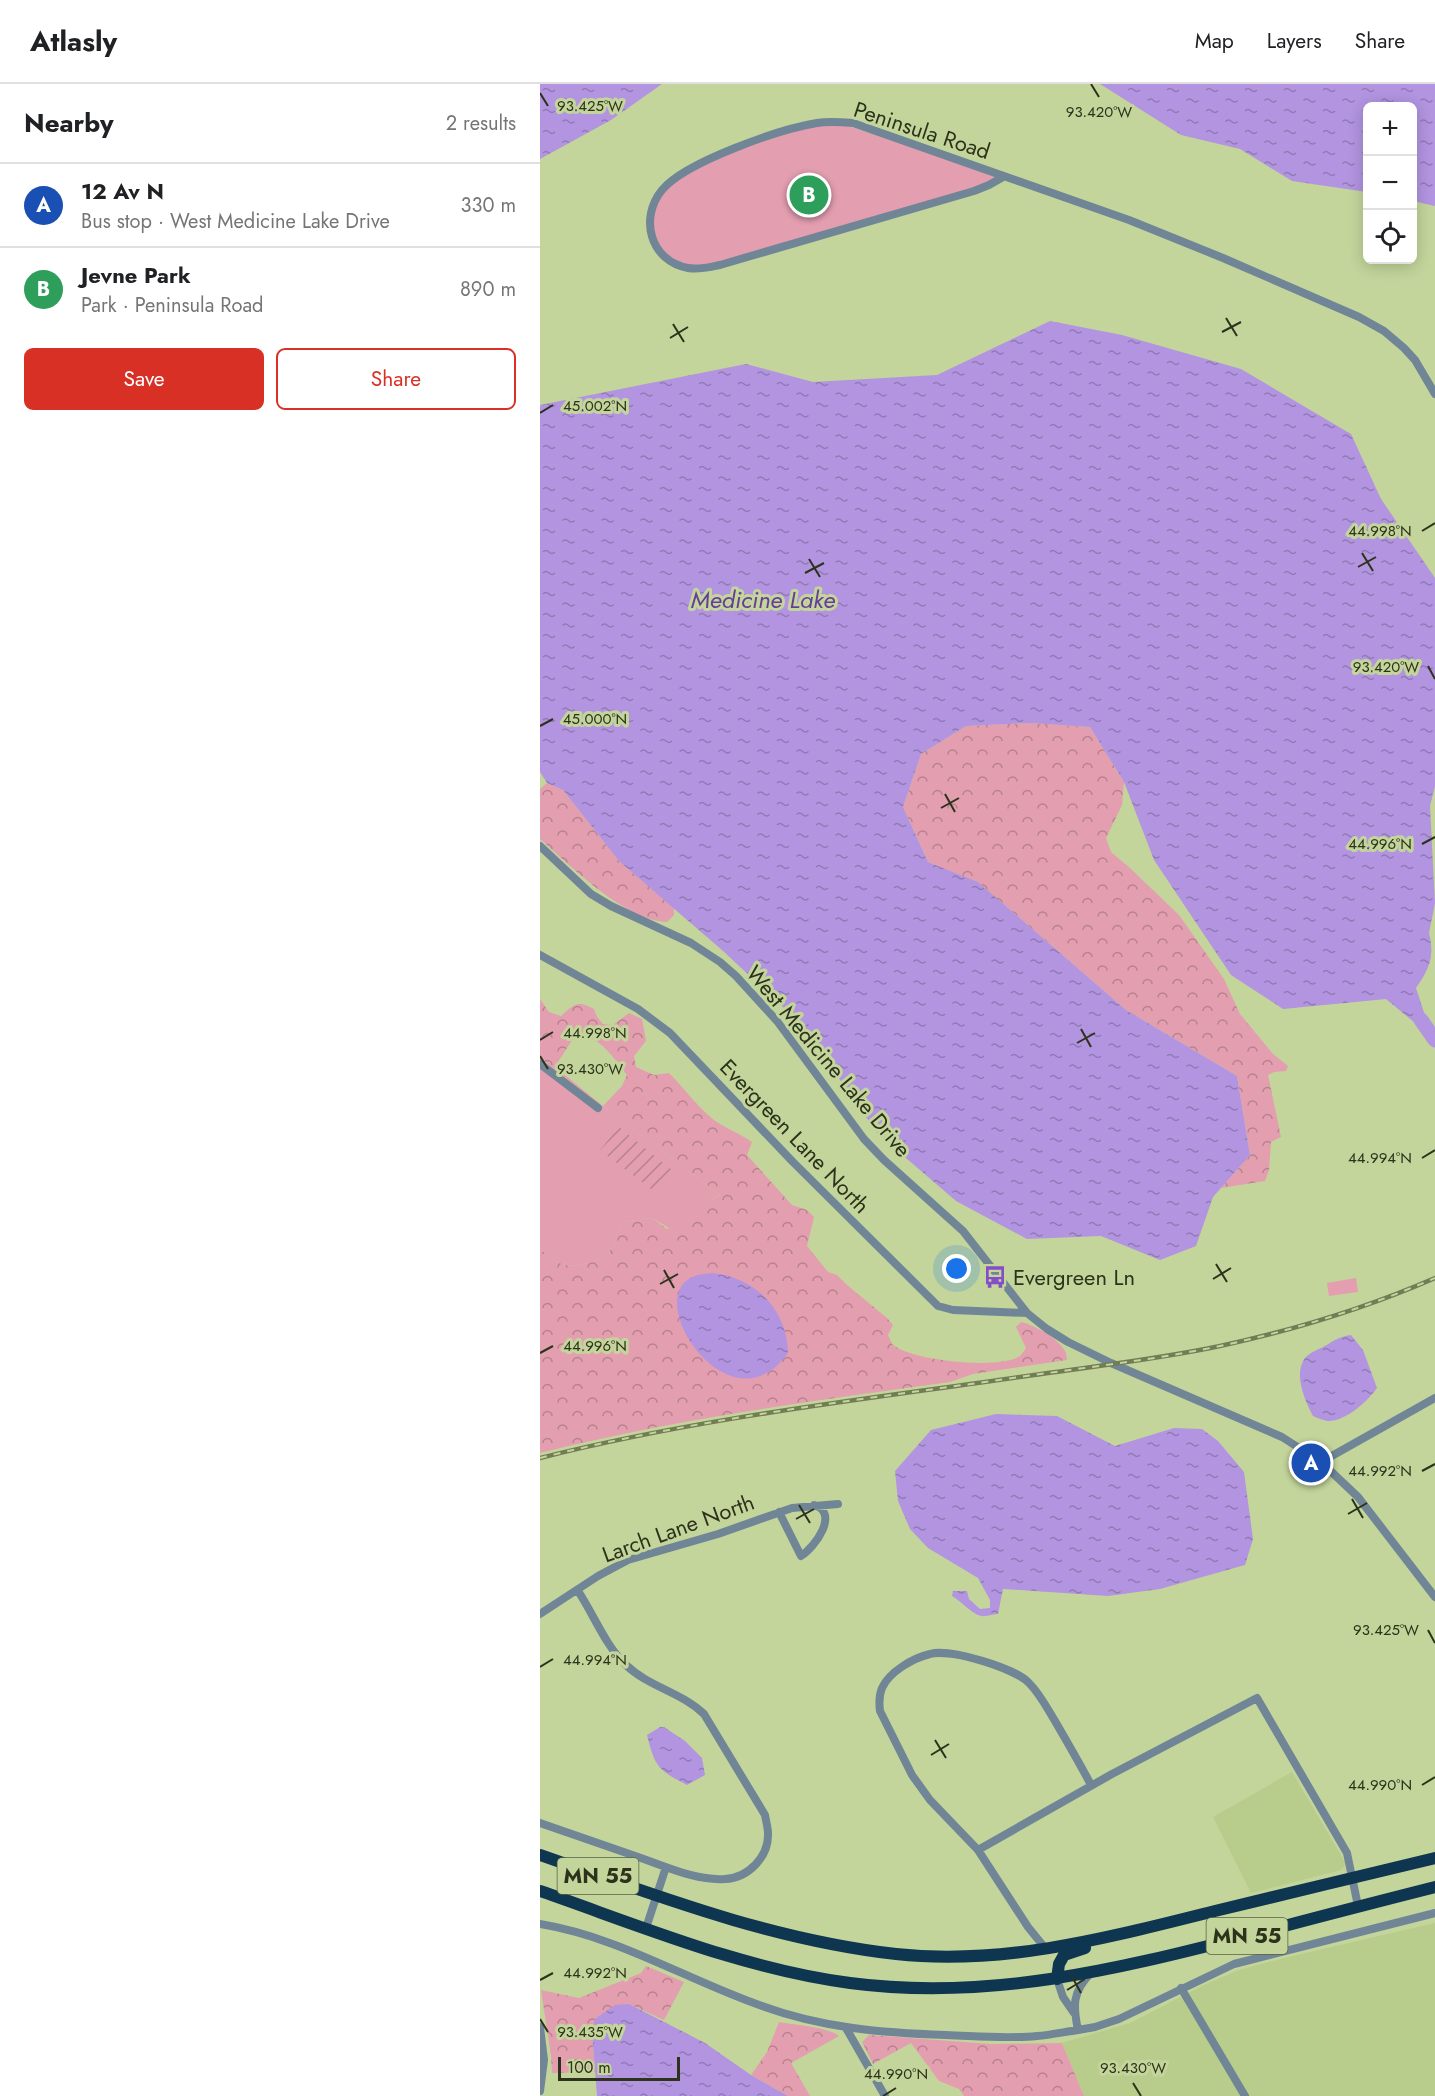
<!DOCTYPE html>
<meta charset="utf-8">
<style>
body{margin:0;font-family:Jost,sans-serif;background:#f6f6f6;color:#202124}
.controls{position:absolute;right:18px;top:18px;display:grid;overflow:hidden;border-radius:9px;box-shadow:0 3px 15px #0003}
.controls button{width:54px;height:54px;display:grid;place-items:center;padding:0;border:0;border-bottom:2px solid #e0e0e0;background:#fff;color:#202124;font:30px sans-serif}
.scale{position:absolute;left:18px;bottom:15px;width:122px;box-sizing:border-box;padding-left:6px;border:3px solid #2c321b;border-top:0;font-size:16px;line-height:21px;white-space:nowrap;color:#2c321b;-webkit-text-stroke:4px #c3d59b;paint-order:stroke}
.you{position:absolute;left:417px;top:1185px;width:21px;height:21px;margin:-15px;border:4px solid #fff;border-radius:50%;background:#1a73e8;box-shadow:0 0 0 9px #1a73e833}
.badge{display:grid;place-items:center;width:39px;height:39px;border-radius:50%;background:#d93025;color:#fff;font-size:20px;font-weight:700}
.pin{position:absolute;translate:-50% -50%;border:3px solid #fff;box-shadow:0 2px 6px #0006}
.list{margin:0;padding:0;list-style:none}
h2{display:flex;justify-content:space-between;align-items:center;height:78px;margin:0;padding:0 24px;font-size:26px}
h2 small{font-size:20px;font-weight:400;color:#757577}
.list li{display:grid;grid-template-columns:39px 1fr auto;gap:18px;align-items:center;box-sizing:border-box;height:84px;padding:0 24px;border-top:2px solid #e0e0e0}
.list b{display:block;font-size:22px;white-space:nowrap}
.list p{margin:0;font-size:20px;white-space:nowrap;color:#757577}
.list em{font-size:20px;font-style:normal;color:#757577}
.actions{display:flex;gap:12px;padding:18px 24px}
.actions a{flex:1;padding:14px 0;border:2px solid #d93025;border-radius:9px;text-align:center;font-size:21px;color:#d93025}
.actions .main{background:#d93025;color:#fff}
.icon{flex:none;width:33px;height:33px;fill:none;stroke:currentColor;stroke-width:2;stroke-linecap:round;stroke-linejoin:round}
.map{position:relative;flex:none;width:895px;height:2012px;overflow:hidden}
header{display:flex;align-items:center;gap:36px;box-sizing:border-box;height:84px;padding:0 30px;background:#fff;border-bottom:2px solid #e0e0e0}
header strong{font-size:28px}
nav{display:flex;gap:33px;margin-inline-start:auto;font-size:21px}
main{display:flex}
aside{flex:1;background:#fff}
.map>svg:first-child{display:block}
.built{fill:#b8cc8b}
.forest{fill:url(#forest-crowns)}
.park{fill:#e39eb0}
.garden{fill:url(#garden-furrows)}
.water{fill:url(#water-ripples)}
.lines{fill:none;stroke-linecap:round;stroke-linejoin:round}
.river{stroke:#b294e0;stroke-width:15}
.minor{stroke:#708697;stroke-width:8}
.highway{stroke:#0e3650;stroke-width:12}
.rail-casing{stroke:#727d56;stroke-width:4.5}
.rail{stroke:#c3d59b;stroke-width:2;stroke-dasharray:7;stroke-linecap:butt}
.ticks{fill:none;stroke:#2c321b;stroke-width:2}
.labels{text-anchor:middle;dominant-baseline:central;stroke-width:6;stroke-linejoin:round;paint-order:stroke}
.shield{fill:#c3d59b;stroke:#596341;stroke-width:1.5}
.shield-label{font-size:21px;font-weight:bold;fill:#2c321b}
.street-label{font-size:22px;fill:#2c321b;stroke:#c3d59b}
.poi-label{font-size:22px;fill:#2c321b;stroke:#c3d59b;text-anchor:start}
.water-label{font-size:24px;font-style:italic;fill:#663d97;stroke:#c3d59b}
.ticks-label{font-size:15px;text-anchor:middle;fill:#2c321b;stroke:#c3d59b;stroke-width:6;stroke-linejoin:round;paint-order:stroke}
</style>
<header>
<strong>Atlasly</strong>
<nav><a>Map</a><a>Layers</a><a>Share</a></nav>
</header>
<main>
<aside>
<h2>Nearby<small>2 results</small></h2>
<ul class="list">
<li><span class="badge" style="background:#1a4fb4">A</span><div><b>12 Av N</b><p>Bus stop · West Medicine Lake Drive</p></div><em>330 m</em></li>
<li><span class="badge" style="background:#2e9e5b">B</span><div><b>Jevne Park</b><p>Park · Peninsula Road</p></div><em>890 m</em></li>
</ul>
<div class="actions"><a class="main">Save</a><a>Share</a></div>
</aside>
<div class="map">
<svg width="895" height="2012" viewBox="0 0 895 2012">
<defs>
<pattern id="forest-crowns" width="20" height="18" patternUnits="userSpaceOnUse" patternTransform="scale(1.5)"><rect width="20" height="18" fill="#e39eb0"/><path d="M2 6a3 3 0 1 1 6 0M12 15a3 3 0 1 1 6 0" fill="none" stroke="#b8818e"/></pattern>
<pattern id="garden-furrows" width="10" height="10" patternUnits="userSpaceOnUse" patternTransform="scale(1.5)"><rect width="10" height="10" fill="#e39eb0"/><path d="M-1 1l2-2M0 10L10 0M9 11l2-2" fill="none" stroke="#b8818e"/></pattern>
<pattern id="water-ripples" width="26" height="14" patternUnits="userSpaceOnUse" patternTransform="scale(1.5)"><rect width="26" height="14" fill="#b294e0"/><path d="M2 4q2-2 4 0t4 0M15 11q2-2 4 0t4 0" fill="none" stroke="#9179b5"/></pattern>
</defs>
<rect width="100%" height="100%" fill="#c3d59b"/>
<path class="built" d="M752,1688L805,1778V1781L801,1786L711,1809L673,1733Z
M895,1839V2012H544L522,1959L590,1939L664,1901L699,1886L744,1874Z"/>
<path class="forest" d="M491,639L550,643L584,698L582,721L566,754L571,768L590,784L639,831L684,895L700,930L733,970L748,982L746,987L734,988L728,991L741,1053L731,1058L729,1086L725,1097L681,1104L710,1071L697,992L586,926L438,798L388,778L363,723L381,670L426,642Z
M7,699L23,706L79,777L134,824V831L127,838C84,836 31,782 0,755V705Z
M0,915L9,928L21,932C35,920 37,916 54,925L57,933L63,940L73,941L89,929L102,935L106,957L94,972L96,983L114,991L129,989C143,1003 154,1018 168,1031C181,1043 198,1048 212,1058L207,1071L252,1121L267,1126L274,1133L267,1162L288,1188L297,1191L307,1201L347,1234L353,1241L348,1251C348,1252 352,1259 352,1260C370,1277 460,1286 480,1272C481,1271 486,1265 486,1264L476,1243L481,1238C493,1240 519,1255 525,1267C526,1268 527,1274 527,1276L433,1290L410,1298C273,1317 135,1335 0,1369V1165C18,1180 24,1185 48,1179C55,1177 63,1174 69,1168C77,1159 75,1146 83,1138L112,1134L127,1145C147,1138 140,1137 154,1124C160,1118 172,1116 180,1111L63,1022L82,1002L87,991C73,973 65,960 44,950L32,956L15,983L8,981L0,975Z
M106,1882L144,1898L124,1936L89,1920L52,1948L55,1988L12,1989L11,1972L1,1906L39,1914L101,1889Z
M239,1938C254,1941 289,1943 299,1952L251,1979L270,2012H248L211,1991L227,1968Z
M329,1951L451,1960L522,1959L544,2012H424L419,2005L399,1997L371,1959L333,1980L322,1958Z"/>
<path class="park" d="M296,38L463,93L449,101L180,181H137L112,156L115,115L138,91L231,51Z
M0,975L8,981L15,983L63,1022L180,1111L155,1123L142,1140L132,1146L112,1134L83,1138C75,1146 77,1159 69,1168C63,1174 55,1177 48,1179C24,1185 18,1180 0,1165Z
M816,1194L818,1208L789,1212L787,1199Z"/>
<path class="garden" d="M79,1043L132,1086L115,1108L60,1066Z"/>
<path class="water" d="M0,0H122L71,36L0,75Z
M560,0H895V122L873,117L872,22H828L827,108L752,97L700,65L641,51Z
M510,237L582,251L701,285L811,350L841,415L895,494V702L890,722L895,819L889,849C895,873 889,885 876,904L892,953L846,915L743,925L691,891L614,776L584,698L550,643L491,639L426,642L381,670L363,723L388,778L438,798L586,926L697,992L710,1071L673,1113L656,1162L620,1176L561,1152L487,1155L416,1117L338,1050L260,939L183,867L79,777L23,706L7,699L0,688V321L206,280L273,298L397,291Z
M171,1189C215,1193 247,1225 248,1269C194,1345 111,1230 145,1198C152,1191 163,1190 171,1189Z
M811,1251L823,1266L837,1304C827,1318 805,1338 787,1337C783,1336 777,1334 773,1332C765,1317 753,1290 765,1274C769,1269 779,1265 785,1262C793,1257 801,1252 811,1251Z
M456,1330L517,1332L575,1362L634,1344L662,1345L678,1357L704,1388L713,1455L705,1481L620,1505L568,1512L463,1505L458,1530C453,1530 447,1533 442,1532C434,1532 421,1517 412,1512L413,1507H427L429,1515L440,1525L450,1524V1516L438,1494L388,1464L370,1445L358,1417L355,1387L391,1346Z
M120,1643H124L145,1657L162,1674L165,1691L147,1701C118,1686 115,1683 107,1651Z
M89,1920L165,1959L211,1991L248,2012H57L52,1948L55,1935L75,1921Z"/>
<g class="lines">
<path class="river" d="M881,936L895,956"/>
<path class="minor" d="M463,93L449,101L434,107L180,181C170,183 159,186 148,184C110,177 99,134 122,106C145,78 240,45 277,39C289,37 301,38 313,39L589,136L683,174L819,233L844,247L864,264L875,276L895,310
M0,762L51,810L71,822L151,859L180,878L196,892L237,937L324,1055L344,1076L423,1147L487,1229L507,1245L528,1258L571,1279L742,1353L781,1378L818,1413L895,1513
M0,871L98,925L130,949L253,1078L398,1222L413,1226L487,1229
M0,980L58,1024
M781,1378L895,1314
M239,1428L261,1472C275,1463 300,1429 274,1421
M0,1530L58,1492L88,1476L178,1450L252,1424L298,1420
M0,1739C34,1751 67,1762 101,1774C127,1783 157,1797 185,1795C208,1794 229,1773 228,1749C228,1744 226,1737 225,1731L164,1630C141,1608 109,1603 86,1581C66,1563 53,1529 38,1507
M438,1766L572,1690L717,1614L807,1769L818,1822
M0,1840C79,1853 147,1896 222,1922C282,1944 343,1949 406,1951C436,1952 467,1955 497,1952C510,1951 524,1948 538,1946C533,1922 532,1908 551,1889
M106,1844L126,1783
M505,1864L488,1843L438,1766L390,1716L372,1691L340,1627C339,1619 339,1611 342,1604C349,1588 373,1574 390,1570C409,1564 475,1584 489,1599C500,1610 507,1624 515,1637C527,1658 540,1680 551,1701
M517,1895L523,1913L534,1929
M641,1904L705,2012
M0,1943L4,1976L0,2007
M306,1944L345,2012
M538,1946L555,1943L579,1935L694,1880L895,1829"/>
<path class="highway" d="M0,1771C117,1812 232,1856 356,1870C464,1882 571,1853 675,1827C748,1809 822,1792 895,1774
M0,1807C101,1842 203,1885 310,1899C447,1917 575,1886 707,1852C769,1835 832,1819 895,1803
M517,1895L519,1880L524,1871L545,1864"/>
<g class="rail-casing">
<path id="rail" d="M0,1374C162,1333 329,1315 494,1291C556,1282 619,1275 680,1262C754,1246 826,1224 895,1194"/>
</g>
<use href="#rail" class="rail"/>
</g>
<path class="ticks" d="M551,0L559,13M0,9L8,22M686,234L697,252M133,240L144,258M682,248L701,238M130,254L148,243M0,329L13,321M882,447L895,439M822,469L833,487M269,475L280,493M818,483L836,473M265,489L284,479M888,582L895,595M0,642L13,635M405,710L415,728M401,724L419,714M882,760L895,753M541,945L551,963M0,956L13,948M537,959L555,949M0,972L8,985M882,1074L895,1066M676,1180L687,1198M124,1186L134,1204M673,1195L691,1184M120,1200L138,1190M0,1269L13,1262M882,1387L895,1380M812,1415L823,1434M259,1421L270,1439M808,1430L827,1419M256,1435L274,1425M888,1546L895,1559M0,1583L13,1575M395,1656L406,1674M391,1671L409,1660M882,1701L895,1693M531,1891L541,1909M0,1896L13,1889M527,1906L545,1895M0,1935L8,1948M593,1999L601,2012M343,2012L356,2004"/>
<defs>
<g id="bus-bare" transform="scale(1.8)"><path d="M-5-6H5V4H4V6H2V4H-2V6H-4V4H-5ZM-3.5-4V0h7V-4ZM-3.5 1.2v1.5H-2V1.2ZM2 1.2v1.5H3.5V1.2Z" fill="#864ec6" stroke="#c3d59b" stroke-width="2.5" paint-order="stroke"/></g>
</defs>
<g fill-rule="evenodd">
<use href="#bus-bare" x="455" y="1193"/>
</g>
<g class="labels">
<g class="shield">
<rect x="17.5" y="1774" width="81" height="36" rx="4.5"/>
<rect x="666.5" y="1834" width="81" height="36" rx="4.5"/>
</g>
<g class="shield-label">
<text x="58" y="1792">MN 55</text>
<text x="707" y="1852">MN 55</text>
</g>
<g class="street-label">
<text transform="translate(382 46) rotate(18)">Peninsula Road</text>
<text transform="translate(289 977) rotate(50)">West Medicine Lake Drive</text>
<text transform="translate(255 1052) rotate(46)">Evergreen Lane North</text>
<text transform="translate(138 1444) rotate(-20)">Larch Lane North</text>
</g>
<g class="poi-label">
<text x="473" y="1193">Evergreen Ln</text>
</g>
<g class="water-label">
<text x="223" y="515">Medicine Lake</text>
</g>
</g>
<g class="ticks-label">
<text x="50" y="27">93.425°W</text>
<text x="559" y="33">93.420°W</text>
<text x="55" y="327">45.002°N</text>
<text x="840" y="452">44.998°N</text>
<text x="846" y="588">93.420°W</text>
<text x="55" y="640">45.000°N</text>
<text x="840" y="765">44.996°N</text>
<text x="55" y="954">44.998°N</text>
<text x="50" y="990">93.430°W</text>
<text x="840" y="1079">44.994°N</text>
<text x="55" y="1267">44.996°N</text>
<text x="840" y="1392">44.992°N</text>
<text x="846" y="1551">93.425°W</text>
<text x="55" y="1581">44.994°N</text>
<text x="840" y="1706">44.990°N</text>
<text x="55" y="1894">44.992°N</text>
<text x="50" y="1953">93.435°W</text>
<text x="593" y="1989">93.430°W</text>
<text x="356" y="1995">44.990°N</text>
</g>
</svg>
<div class="controls">
<button>+</button>
<button>−</button>
<button><svg class="icon" aria-label="locate" viewBox="0 0 24 24"><circle cx="12" cy="12" r="6"/><path d="M12 2v4M12 18v4M2 12h4M18 12h4"/></svg></button>
</div>
<div class="scale">100 m</div>
<div class="you"></div>
<div class="pin badge" style="left:771px;top:1379px;background:#1a4fb4">A</div>
<div class="pin badge" style="left:269px;top:111px;background:#2e9e5b">B</div>
</div>
</main>
